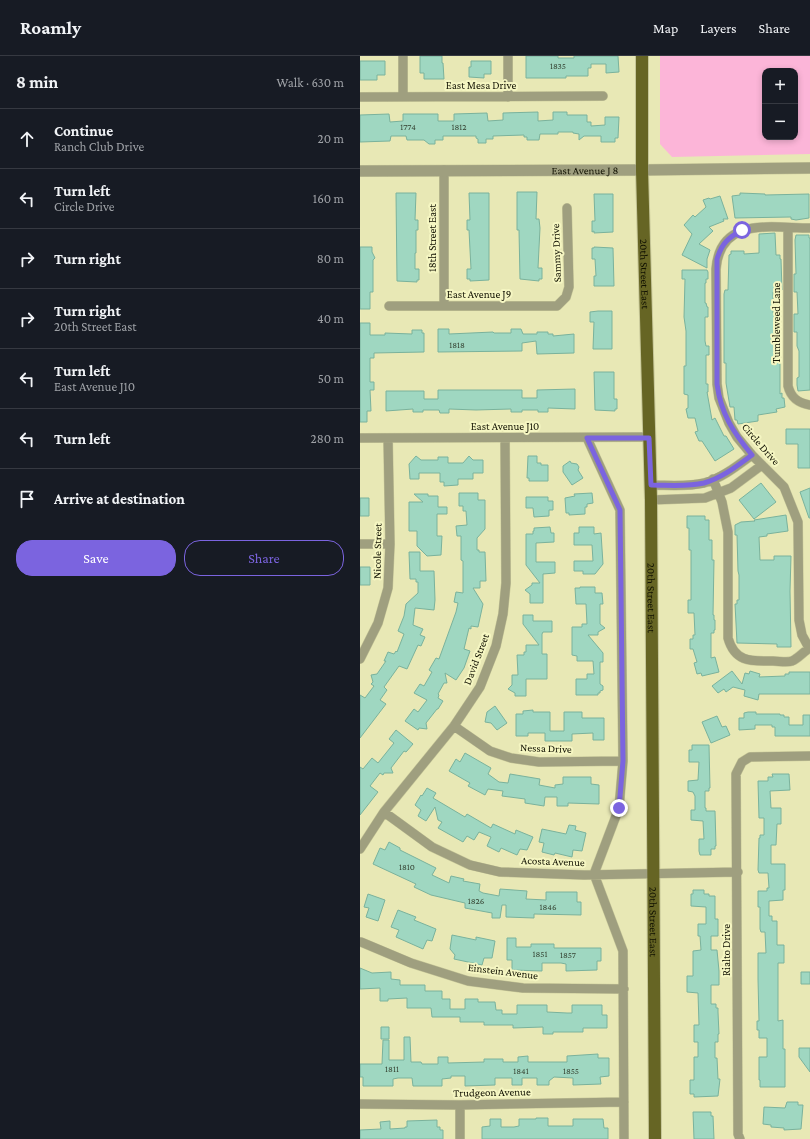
<!DOCTYPE html>
<meta charset="utf-8">
<style>
body{margin:0;font-family:"Crimson Pro",serif;background:#20242c;color:#f1f3f6}
.controls{position:absolute;right:12px;top:12px;display:grid;overflow:hidden;border-radius:8px;box-shadow:0 2px 6px #0003}
.controls button{width:36px;height:36px;display:grid;place-items:center;padding:0;border:0;border-bottom:1px solid #363941;background:#171b24;color:#f1f3f6;font:20px sans-serif}
.stop{position:absolute;width:12px;height:12px;margin:-9px;border:3px solid #7b64df;border-radius:50%;background:#fff}
.stop.end{background:#7b64df;border-color:#fff;box-shadow:0 1px 4px #0008}
.list{margin:0;padding:0;list-style:none}
h2{display:flex;justify-content:space-between;align-items:center;height:52px;margin:0;padding:0 16px;font-size:17px}
h2 small{font-size:13px;font-weight:400;color:#9ea1a6}
.list li{display:grid;grid-template-columns:26px 1fr auto;gap:12px;align-items:center;box-sizing:border-box;height:60px;padding:0 16px;border-top:1px solid #363941}
.list b{display:block;font-size:15px;white-space:nowrap}
.list p{margin:0;font-size:13px;white-space:nowrap;color:#9ea1a6}
.list em{font-size:13px;font-style:normal;color:#9ea1a6}
.actions{display:flex;gap:8px;padding:12px 16px}
.actions a{flex:1;padding:9px 0;border:1px solid #7b64df;border-radius:16px;text-align:center;font-size:14px;color:#7b64df}
.actions .main{background:#7b64df;color:#fff}
.icon{flex:none;width:22px;height:22px;fill:none;stroke:currentColor;stroke-width:2;stroke-linecap:round;stroke-linejoin:round}
.map{position:relative;flex:none;width:450px;height:1083px;overflow:hidden}
header{display:flex;align-items:center;gap:24px;box-sizing:border-box;height:56px;padding:0 20px;background:#171b24;border-bottom:1px solid #363941}
header strong{font-size:19px}
nav{display:flex;gap:22px;margin-inline-start:auto;font-size:14px}
main{display:flex}
aside{flex:1;background:#171b24}
.map>svg:first-child{display:block}
.green{fill:#fcb5d8;fill-rule:evenodd}
.building{fill:#9fd7c1;stroke:#7ab29c}
.lines{fill:none;stroke-linecap:round;stroke-linejoin:round}
.minor-casing{stroke:#c6c698;stroke-width:10}
.tertiary-casing{stroke:#c6c698;stroke-width:12}
.primary-casing{stroke:#c6c698;stroke-width:14}
.minor{stroke:#9f9f7f;stroke-width:9}
.tertiary{stroke:#9f9f7f;stroke-width:11}
.primary{stroke:#666524;stroke-width:12}
.route{stroke:#7b64df;stroke-width:5}
.labels{text-anchor:middle;dominant-baseline:central;stroke-width:4;stroke-linejoin:round;paint-order:stroke}
.number-label{font-size:9px;fill:#354332}
.street-label{font-size:11px;fill:#121202;stroke:#f5f6c2}
</style>
<header>
<strong>Roamly</strong>
<nav><a>Map</a><a>Layers</a><a>Share</a></nav>
</header>
<main>
<aside>
<h2>8 min<small>Walk · 630 m</small></h2>
<ul class="list">
<li><svg class="icon" aria-label="ahead" viewBox="0 0 24 24"><path d="M12 20V5M6 11l6-6 6 6"/></svg><div><b>Continue</b><p>Ranch Club Drive</p></div><em>20 m</em></li>
<li><svg class="icon" aria-label="left" viewBox="0 0 24 24"><path d="M17 20v-9H6M10 6l-5 5 5 5"/></svg><div><b>Turn left</b><p>Circle Drive</p></div><em>160 m</em></li>
<li><svg class="icon" aria-label="right" viewBox="0 0 24 24"><path d="M7 20v-9h11M14 6l5 5-5 5"/></svg><div><b>Turn right</b></div><em>80 m</em></li>
<li><svg class="icon" aria-label="right" viewBox="0 0 24 24"><path d="M7 20v-9h11M14 6l5 5-5 5"/></svg><div><b>Turn right</b><p>20th Street East</p></div><em>40 m</em></li>
<li><svg class="icon" aria-label="left" viewBox="0 0 24 24"><path d="M17 20v-9H6M10 6l-5 5 5 5"/></svg><div><b>Turn left</b><p>East Avenue J10</p></div><em>50 m</em></li>
<li><svg class="icon" aria-label="left" viewBox="0 0 24 24"><path d="M17 20v-9H6M10 6l-5 5 5 5"/></svg><div><b>Turn left</b></div><em>280 m</em></li>
<li><svg class="icon" aria-label="arrive" viewBox="0 0 24 24"><path d="M6 21V4h12l-3 4 3 4H6"/></svg><div><b>Arrive at destination</b></div></li>
</ul>
<div class="actions"><a class="main">Save</a><a>Share</a></div>
</aside>
<div class="map">
<svg width="450" height="1083" viewBox="0 0 450 1083">
<rect width="100%" height="100%" fill="#e8e8b5"/>
<path class="green" d="M300,0H450V98L312,101L300,88ZM405,15H435V81H405Z"/>
<path class="building" d="M60,0H82V7H83L84,23H64V17H60Z
M166,0H198V2H214V0H258L259,16L246,17V8H231V12H228V20H206V22H166Z
M0,5H25V19H17V24H0Z
M111,5H131V18H124V22L109,21V11H111Z
M178,56V65L193,64V56H207V59H227V66H231V70L245,69V61H259L258,82H255V86H241V80H224L219,84V78L213,77V76H198V78H180L179,84H167V81H164V79L133,80V83H126V87H118V83L116,82V80H83V84H75V88H69L64,84H47L46,80H31L30,85L0,86V59L29,58L30,66L43,65V58H78V65H94V58L127,57L128,65L143,64V57Z
M157,136H177L176,163H179L180,172L178,212H182V223H179V225L160,223L159,174H157Z
M36,137H56L55,164H58V174H56V197H55V213H59V224H57V226L37,225Z
M109,137H129V224L110,225V223H107V213H111L109,174H107V164H110Z
M380,137L405,138V139L449,138V162L436,164L431,163V161L375,162L372,140L380,139Z
M234,138H253V176L234,177V175L232,176V165H235Z
M360,140L368,163H363L364,165L349,171L353,175L339,188L350,194L347,203V212L322,199L332,178L324,169L333,159L335,161L346,151L343,144L349,142L350,143Z
M415,177L416,199H420V203H421L422,234H416V236H413V257H418L419,263L420,297V338L422,337V342H424L425,351L416,353L417,356L398,359V365L378,368L377,364H375L374,351H370L366,327V307H364V238L365,234H368L369,199L371,198V195H384V198L399,197V178Z
M436,179H449V182H450V334L438,335L437,329V322L439,321V295L437,290V276H434V258H438L437,236H434V218H436L435,184Z
M0,191H12V196L15,202L13,204V236H10V253H0Z
M234,191L253,192L254,230H234V220H236L235,203H232V192H234Z
M322,214H347L348,216V223H346V227H345V247H346L347,251H348V261H345V285L346,290H349V299H346V328H348V336H347L352,364L355,362L364,380H366L374,393L355,405L342,385H339L335,376L338,375L335,362H328L326,353L328,352V339L324,338V310H326V275L324,261L325,223H322Z
M238,255H252V293H233L234,266H230V256Z
M0,267H10V279H25V277L52,278V274H62V277H64V296L14,297V302H10V326H14V334H10L11,355H7V366H0Z
M78,273H89V278L133,276L134,277H151V273H161L163,278H177V276H188V278H193V280L214,278V297L177,298L176,285L162,287V295L78,296Z
M234,316H254V343H257V353H255V355L235,354Z
M215,333V353L188,352V356H178V354H162V356H151V353L116,354L89,353V357H80L79,354H63V356H53V353L26,355V335H64V343H78V334H162V342H177V334Z
M426,373H450V412H438V388H426Z
M56,400L61,404H78V401H88V407H103L109,400L113,404H123V417H113V423H98V429L84,430V426H80V417H59V423H50L49,408Z
M168,400H177V407H181V409H188V425H169V422H167Z
M210,405L211,407L217,408L219,411L218,414L223,422L212,429L203,416V410Z
M401,427L416,446L394,463L379,444Z
M450,432V462H449L440,436Z
M99,437H118V444H125V473L117,482V494H119V496H125L126,525H120V532H113L123,548L118,571L111,570V573L109,572L104,593L110,595L104,612L96,624L85,617L87,627H84L78,638L79,639L78,642L83,645L78,653H77L66,667L67,673L59,672L58,674L45,665L54,653L58,656L67,644L54,637L60,628L64,630L72,616L69,614L76,602L79,603L96,556L98,547L94,546L96,536L103,537V505L101,504V480H97L96,470L107,469L106,455H103V450H99Z
M232,437L233,447L227,448V451H225V458L209,459V457H206L205,442L215,440L214,438Z
M54,438H68V440H78V451H87V458H77V480H82L81,499L67,500L57,490V475H49V446H63Z
M166,441H188V445H193V454H189V460L174,461L173,452H166Z
M0,442H9V460H0Z
M426,459L428,475L407,478V480L399,481L400,504H414V500H431L430,535L431,591H417V588L377,587L375,548H377V544H379V519L378,515L377,479H375V469L381,466L395,465L394,464Z
M327,460H345V464H349V484H352V504H354L353,559H354V564H355V574H354V577H351V602L355,601L359,616L342,620L341,617L337,618L334,607L337,606L333,593H330V583H333V579H335L334,557H328V544H331V494H329V472H327Z
M190,471L191,477H194V486L176,487V506H195V517L183,518V547H170V538L165,534L172,529V527H180L166,509V478H173V475H174V472Z
M219,471H234V478L241,477L243,508L235,518H223V515H214V505H233L232,489H214V477H219Z
M49,496H60V515H74L75,544L74,554L55,552L53,569L63,573L60,579L65,581L61,590L58,589L47,613L39,610L24,631L27,634L20,644L26,648L0,682V639L5,642L14,630L11,628L13,626L11,619L17,618L26,605H24L28,596L34,598L36,595L37,596L44,578L38,575L44,560L46,548L58,537V526H56V523H50Z
M0,511H10V529H0Z
M220,531H235V537H242L243,548H240V568L245,572L238,576V579H228L243,597V606H240V628L243,630V634L240,635V637H238V639H216V623H227V618H234L233,605H217V600L212,599V571H222V568H227L226,548H216L215,532H220Z
M163,559H173V565H192V576H183L182,578V598H187V623H166V640H155V637L148,633L152,629V619H158L157,599H164V596H166V589H179L163,568Z
M372,615L382,628L385,617L389,618L390,615L400,618L399,621L425,620V618H429V616H450V638H399L398,644L384,640L385,634L373,631L366,636L364,633L358,637L352,630Z
M135,650L147,667L137,674L131,667L125,666L127,656Z
M173,654V656H190V675H204V656H222V662H244V684H233V677L212,678V685H185V677H168V680H156V658H163V655Z
M388,656H396V658H420V659H424V661H429V669H443V659H450V680H415V671H412V669H395V673L379,674V662H384V657Z
M357,660L362,671L366,670L370,679L351,687L342,666Z
M36,674L53,688L46,696L44,695L31,712L33,717H24L23,719L20,717L10,730L18,736L0,759V711L3,713L12,702L18,707L34,687L29,683Z
M332,689H349L350,732H349V735H345V752H346V755H355L356,790H355V793H351V799H340L339,795V783H344L343,765L331,764V754H335V740L333,736L328,735V725L338,724L339,706H329V694H332Z
M105,697L131,712L128,718L139,726L148,727L150,718L180,723L179,729L195,732V729L203,728V721H231V728L239,729V748L208,747V750H197V741H185L184,750L165,747V743L142,740L143,735L128,733L125,739L108,730L110,727L89,715L96,703L100,706Z
M412,718H429L430,734L410,735L411,752H421V768H417L416,789H411V808H425V834H423V844L409,845V860H412V865H417V889H424V907H418V965L423,964V993H425V1031H400V1024H399V1001H407V982H399V974H397V965H399L398,923V897H406L405,876H401L400,873V851H398V835H407V832H409L408,817H399L398,814L399,782H400V779H404V762H399L398,725H408V721H413Z
M67,732L76,737L73,742L105,761L107,758L131,772L133,768L155,778L156,774L173,781L167,794L160,793L157,799L141,792L139,796L127,790L131,781L119,776L114,784L107,780L103,786L78,772L82,766L78,764L75,751L66,765L58,760L61,754L55,749L61,739L62,740Z
M209,769L216,770L215,774L226,777L222,795L213,794L212,801L195,797L194,799L182,796L184,787L179,786L182,773L206,778Z
M29,786L40,792V794L76,812L72,819L89,827L91,820L104,823L103,825L120,828L119,835L123,837L139,840L140,833L167,835L166,843L186,844V836H217V846H221V859L174,858V862L146,861V849H142L140,862H132V857L105,852V847L71,839L54,831L56,828L13,808L20,792L25,794Z
M333,834H344V838H349V840H355V863H358V880H351V894H357L359,915V929H351V948H356V952H358V956L359,978H358V986H355V1002H357L358,1023H360L358,1040L334,1041V1038H330V1024H334V1001H338V986H334V969H339L338,937L327,936V920H333V895L341,894L340,880H338V868H346V851L331,850V838H333Z
M8,838L25,844L18,865L6,861L9,852L4,851Z
M38,854L56,861L54,864L76,873L72,885L67,884L63,893L36,881L39,874L31,871Z
M92,879L116,884V881L135,885L132,902H124L122,909L94,903L95,899L90,893Z
M147,882H156V891H171V888H194V892H241V905H237V914L206,915V908L201,907H182V915L152,914V904H147Z
M0,912L12,917L31,916V923L40,924V929H65V935H82V943H90V953H105V943H118V946H135L136,954H142V958H157V949H187V956L207,957H212V949H242V959H247V972H223V976H193V978H183V971L153,972V969H124V966H100V961H72L71,952H47V942L28,943V945H20V932L0,933Z
M441,916H450V928H441Z
M21,971H29V983H21Z
M44,981H50L51,1006H61L62,1008H78V1001H88V1007L124,1006V1003H143V1006H158V1001L168,1000V1006H207V1000L238,998V1002H249V1020L240,1021L241,1028L213,1029V1022L194,1021L189,1025V1029H177V1022H162V1029H152V1022H135V1029L105,1030V1020H91V1022L82,1023V1030H53L52,1022H38L33,1023V1030H3V1021H0V1008H22L23,984H29V1004H44Z
M439,992H450V1016L439,1001Z
M427,1046H438V1049H443L441,1073L424,1074V1072L411,1071V1069L403,1068L404,1051L425,1052Z
M333,1056H351V1060H353L354,1083H334Z
M176,1062H188V1070H213V1063H243L244,1072H248V1083H122V1071L130,1070V1063H141V1071H154L159,1070V1063H176Z
M77,1064V1071H80V1074H83V1083H0V1074L21,1073L20,1066L30,1065V1073L45,1072V1071H47V1065Z"/>
<g class="lines">
<g class="minor-casing">
<path id="minor" d="M0,41L243,40
M43,41V0
M148,41V0
M84,114V250
M428,172V330C431,342 438,347 450,349
M29,250H197L206,241L209,231L207,152
M0,382L289,381
M227,382L260,454L263,705L259,752L234,818L263,895L264,1083
M353,423L362,446L368,476V582C375,607 392,605 413,605C419,605 427,607 432,605C439,602 444,595 450,592
M291,429C308,429 327,431 344,427C362,422 377,410 392,399
M291,444L345,442L371,432L402,409
M0,488H30
M449,592L442,579L439,564L438,466L424,431L392,399L377,381L369,367L359,342L357,328L356,213C360,160 412,172 450,172
M0,603L18,567L28,532L30,488L28,382
M94,670L130,695L151,702L179,706L263,705
M24,756L72,791L110,809L140,816L224,819L378,816
M0,793L24,756L94,670L120,631L136,590L143,558L146,527L145,382
M1,886L51,907L108,925L163,932L264,933
M0,1048L100,1049L264,1046
M100,1049V1083
M380,1083L378,1078L376,718L382,706L390,701L450,700"/>
</g>
<g class="tertiary-casing">
<g id="tertiary">
<path id="s1" d="M0,115L282,114L450,112"/>
</g>
</g>
<g class="primary-casing">
<g id="primary">
<path id="s2" d="M282,0V114L291,444L295,1083"/>
</g>
</g>
<use href="#minor" class="minor"/>
<use href="#tertiary" class="tertiary"/>
<use href="#primary" class="primary"/>
</g>
<g class="lines">
<path class="route" d="M259,752L263,705L260,454L227,382H289L291,429C308,429 327,431 344,427C362,422 377,410 392,399C373,376 361,358 357,328V203C362,187 368,182 382,174"/>
</g>
<g class="labels">
<g class="number-label">
<text x="198" y="10">1835</text>
<text x="48" y="71">1774</text>
<text x="99" y="71">1812</text>
<text x="97" y="289">1818</text>
<text x="47" y="811">1810</text>
<text x="116" y="845">1826</text>
<text x="188" y="851">1846</text>
<text x="180" y="898">1851</text>
<text x="208" y="899">1857</text>
<text x="32" y="1013">1811</text>
<text x="161" y="1015">1841</text>
<text x="211" y="1015">1855</text>
</g>
<g class="street-label">
<text x="121" y="29">East Mesa Drive</text>
<text stroke="none"><textPath href="#s1" startOffset="225">East Avenue J 8</textPath></text>
<text transform="translate(72 182) rotate(-90)">18th Street East</text>
<text transform="translate(196 197) rotate(-92)">Sammy Drive</text>
<text stroke="none"><textPath href="#s2" startOffset="218">20th Street East</textPath></text>
<text x="119" y="238">East Avenue J9</text>
<text transform="translate(416 267) rotate(-90)">Tumbleweed Lane</text>
<text x="145" y="370">East Avenue J10</text>
<text transform="translate(401 388) rotate(49)">Circle Drive</text>
<text transform="translate(17 495) rotate(-89)">Nicole Street</text>
<text stroke="none"><textPath href="#s2" startOffset="542">20th Street East</textPath></text>
<text transform="translate(116 603) rotate(-69)">David Street</text>
<text transform="translate(186 692) rotate(2)">Nessa Drive</text>
<text transform="translate(193 805) rotate(2)">Acosta Avenue</text>
<text stroke="none"><textPath href="#s2" startOffset="866">20th Street East</textPath></text>
<text transform="translate(366 894) rotate(-90)">Rialto Drive</text>
<text transform="translate(143 915) rotate(7)">Einstein Avenue</text>
<text transform="translate(132 1036) rotate(-1)">Trudgeon Avenue</text>
</g>
</g>
</svg>
<div class="controls">
<button>+</button>
<button>−</button>
</div>
<div class="stop" style="left:382px;top:174px"></div>
<div class="stop end" style="left:259px;top:752px"></div>
</div>
</main>
